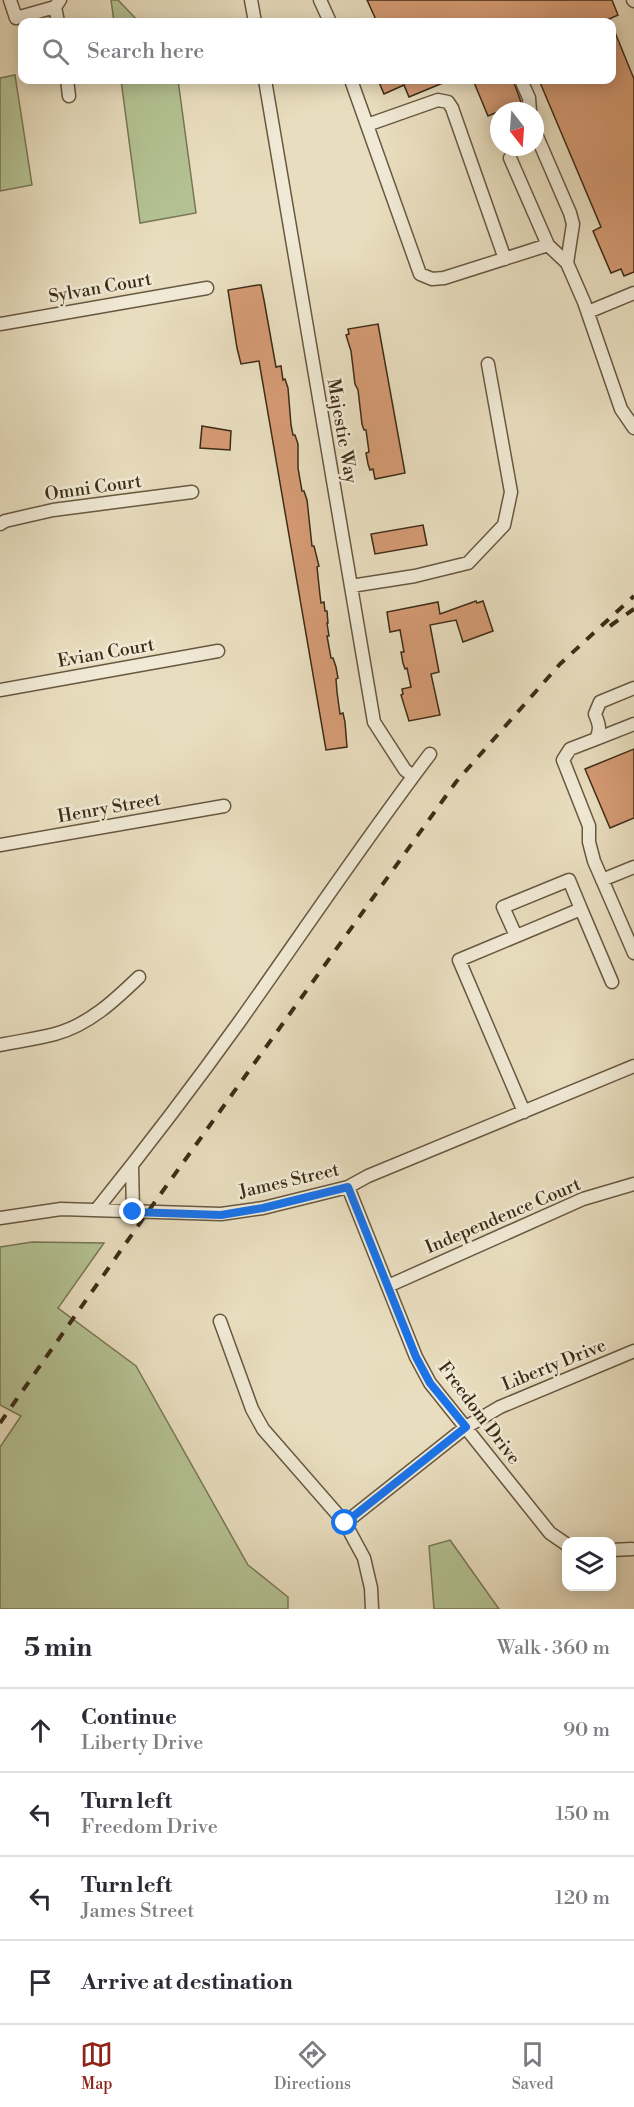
<!DOCTYPE html>
<meta charset="utf-8">
<style>
body{margin:0;font-family:"Libre Bodoni",serif;background:#f2f2f3;color:#2b2b33}
.controls{position:absolute;right:18px;bottom:18px;display:grid;overflow:hidden;border-radius:12px;box-shadow:0 3px 15px #0003}
.controls button{width:54px;height:54px;display:grid;place-items:center;padding:0;border:0;border-bottom:2px solid #e1e1e2;background:#fff;color:#2b2b33;font:30px sans-serif}
.compass{position:absolute;left:490px;top:102px;width:54px;height:54px;border-radius:50%;background:#fff;box-shadow:0 3px 15px #0003;rotate:163deg}
.stop{position:absolute;width:18px;height:18px;margin:-14px;border:4px solid #1a73e8;border-radius:50%;background:#fff}
.stop.end{background:#1a73e8;border-color:#fff;box-shadow:0 2px 6px #0008}
.list{margin:0;padding:0;list-style:none}
h2{display:flex;justify-content:space-between;align-items:center;height:78px;margin:0;padding:0 24px;font-size:26px}
h2 small{font-size:20px;font-weight:400;color:#7c7c81}
.list li{display:grid;grid-template-columns:39px 1fr auto;gap:18px;align-items:center;box-sizing:border-box;height:84px;padding:0 24px;border-top:2px solid #e1e1e2}
.list b{display:block;font-size:22px;white-space:nowrap}
.list p{margin:0;font-size:20px;white-space:nowrap;color:#7c7c81}
.list em{font-size:20px;font-style:normal;color:#7c7c81}
.icon{flex:none;width:33px;height:33px;fill:none;stroke:currentColor;stroke-width:2;stroke-linecap:round;stroke-linejoin:round}
.map{position:relative;flex:none;width:634px;height:1609px;overflow:hidden}
.search{position:absolute;background:#fff;box-shadow:0 3px 15px #0003;left:18px;right:18px;top:18px;height:66px;display:flex;align-items:center;gap:15px;box-sizing:border-box;padding:0 21px;border-radius:12px;color:#7c7c81;font-size:22px}
.sheet{height:414px;background:#fff}
nav{display:flex;justify-content:space-around;align-items:center;box-sizing:border-box;height:84px;border-top:2px solid #e1e1e2;background:#fff;font-size:16px;color:#7c7c81}
nav a{display:grid;justify-items:center;gap:3px}
nav .on{color:#8f2418}
.map>svg:first-child{display:block}
.green{fill:#b4c293;stroke:#787755;stroke-width:1.5}
.building{fill:#d49a73;stroke:#3d2c17;stroke-width:1.5}
.lines{fill:none;stroke-linecap:round;stroke-linejoin:round}
.minor-casing{stroke:#685841;stroke-width:15}
.minor{stroke:#f0e9d5;stroke-width:12}
.rail{stroke:#3d2c17;stroke-width:4;stroke-dasharray:10 10;stroke-linecap:butt}
.route{stroke:#1a73e8;stroke-width:8}
.labels{text-anchor:middle;dominant-baseline:central;stroke-width:5;stroke-linejoin:round;paint-order:stroke}
.street-label{font-size:18px;fill:#3d2c17;stroke:#f0e9d5}
</style>
<div class="map">
<svg width="634" height="1609" viewBox="0 0 634 1609">
<rect width="100%" height="100%" fill="#e8ddbe"/>
<filter id="stains"><feTurbulence type="fractalNoise" baseFrequency=".00333" numOctaves="4"/><feColorMatrix values="0 0 0 0 .2 0 0 0 0 .09 0 0 0 0 .02 0 0 0 .5 -.17"/></filter>
<radialGradient id="worn" r=".72"><stop offset=".6" stop-color="#630" stop-opacity="0"/><stop offset="1" stop-color="#630" stop-opacity=".3"/></radialGradient>
<path class="green" d="M111,0H118L139,22H114Z
M15,75L32,185L0,191V78Z
M121,80H178L196,213L140,223Z
M32,1242L104,1243L58,1308L136,1366L248,1565L288,1597V1609H0V1447L21,1416L0,1405V1247Z
M450,1540L499,1609H434L429,1546Z"/>
<path class="building" d="M367,0H612L618,15L609,19L611,22H377Z
M612,25L634,79V272L624,276L621,269L611,273L593,231L601,227L539,80H612Z
M378,80H450L409,97L404,85L384,94Z
M473,80H513L521,102L488,116Z
M258,285H261L264,300L276,367L281,366L283,380L285,379L288,388L291,425L293,435H295L298,444V468L302,491H304L307,500L312,546H314L319,566L317,567L320,595L321,603L324,602L325,611H327L328,623H327L329,636H327L331,658H333L336,667L338,678L336,679L337,692L340,714L343,713L345,722L347,747L326,750L259,361L241,364L237,348L228,290Z
M378,324L405,473L375,479L373,469L370,470L368,464L366,453L369,452L366,430H364L362,424L358,390L355,384L351,351L346,335L349,334L348,329Z
M202,426L231,431L230,450L200,448Z
M423,525L427,545L375,554L371,534Z
M476,601L477,603L483,601L493,631L463,642L456,620L430,625L439,672L431,674L440,715L409,721L401,695L403,694L402,689L411,687L407,668L405,669L403,663L401,652H404L400,630L390,632L387,612L438,602L440,614Z
M634,749V818L610,828L585,769Z"/>
<g class="lines">
<g class="minor-casing">
<path id="minor" d="M10,0L16,18L55,7
M251,0L255,22
M320,0L330,22
M633,0L634,1
M58,22L55,7L60,0
M67,80L69,96
M265,80L374,722L405,770L413,776
M351,80L420,274L432,279L444,278L548,245
M521,80L529,98L530,111
M367,125L438,100L448,102L452,108L505,259
M535,132L570,213L573,224L567,263
M510,158L548,245L567,263L584,302L621,409L634,428
M588,312L634,293
M0,324L207,288
M0,524L5,521L53,510L192,492
M351,586L415,576L468,563L504,525L511,492L488,364
M634,688L600,702L595,714C599,724 601,729 596,739L570,749L563,760L589,826V842L594,861L634,953
M0,690L218,651
M596,739L634,724
M0,845L224,806
M602,880L634,867
M581,909L612,982
M516,936L503,907L569,880L581,909L459,960L524,1112
M0,1045C18,1041 37,1039 55,1034C89,1025 115,1000 139,977
M132,1166L133,1212
M348,1187L416,1357L430,1383L550,1533L566,1544
M97,1209C146,1148 194,1085 240,1021C303,932 364,841 430,754
M0,1218L61,1209L221,1214L263,1208L348,1187L368,1176L634,1066
M388,1286L583,1199L634,1184
M220,1321L252,1409L263,1429L345,1523L364,1558L371,1588L372,1609
M345,1523L466,1427L500,1407L634,1351
M612,1550L632,1549"/>
</g>
<use href="#minor" class="minor"/>
<path class="rail" d="M610,626L634,609
M0,1423L147,1213L456,782L560,664L634,596"/>
</g>
<g class="lines">
<path class="route" d="M133,1212L221,1215L263,1208L348,1187L416,1357L430,1383L466,1427L345,1523"/>
</g>
<g class="labels">
<g class="street-label">
<text transform="translate(100 288) rotate(-10)">Sylvan Court</text>
<text transform="translate(342 431) rotate(80)">Majestic Way</text>
<text transform="translate(93 488) rotate(-8)">Omni Court</text>
<text transform="translate(106 653) rotate(-10)">Evian Court</text>
<text transform="translate(109 808) rotate(-10)">Henry Street</text>
<text transform="translate(289 1181) rotate(-13)">James Street</text>
<text transform="translate(503 1216) rotate(-23)">Independence Court</text>
<text transform="translate(554 1365) rotate(-22)">Liberty Drive</text>
<text transform="translate(479 1413) rotate(53)">Freedom Drive</text>
</g>
</g>
<rect width="100%" height="100%" filter="url(#stains)"/>
<rect width="100%" height="100%" fill="url(#worn)"/>
</svg>
<div class="controls">
<button><svg class="icon" aria-label="layers" viewBox="0 0 24 24"><path d="M12 4l9 5-9 5-9-5zM3 14l9 5 9-5"/></svg></button>
</div>
<svg class="compass" viewBox="-18 -18 36 36"><path d="M0-13l5 13h-10z" fill="#e53935"/><path d="M0 13l5-13h-10z" fill="#7c7c81"/></svg>
<div class="stop" style="left:345px;top:1523px"></div>
<div class="stop end" style="left:133px;top:1212px"></div>
<div class="search"><svg class="icon" aria-label="search" viewBox="0 0 24 24"><circle cx="10" cy="10" r="6"/><path d="M15 15l6 6"/></svg>Search here</div>
</div>
<section class="sheet">
<h2>5 min<small>Walk · 360 m</small></h2>
<ul class="list">
<li><svg class="icon" aria-label="ahead" viewBox="0 0 24 24"><path d="M12 20V5M6 11l6-6 6 6"/></svg><div><b>Continue</b><p>Liberty Drive</p></div><em>90 m</em></li>
<li><svg class="icon" aria-label="left" viewBox="0 0 24 24"><path d="M17 20v-9H6M10 6l-5 5 5 5"/></svg><div><b>Turn left</b><p>Freedom Drive</p></div><em>150 m</em></li>
<li><svg class="icon" aria-label="left" viewBox="0 0 24 24"><path d="M17 20v-9H6M10 6l-5 5 5 5"/></svg><div><b>Turn left</b><p>James Street</p></div><em>120 m</em></li>
<li><svg class="icon" aria-label="arrive" viewBox="0 0 24 24"><path d="M6 21V4h12l-3 4 3 4H6"/></svg><div><b>Arrive at destination</b></div></li>
</ul>
</section>
<nav>
<a class="on"><svg class="icon" aria-label="map" viewBox="0 0 24 24"><path d="M3 6l6-2 6 2 6-2v14l-6 2-6-2-6 2zM9 4v14M15 6v14"/></svg>Map</a>
<a><svg class="icon" aria-label="directions" viewBox="0 0 24 24"><path d="M12 3l9 9-9 9-9-9zM9 14v-3h6M13 9l2 2-2 2"/></svg>Directions</a>
<a><svg class="icon" aria-label="saved" viewBox="0 0 24 24"><path d="M7 4h10v16l-5-4-5 4z"/></svg>Saved</a>
</nav>
